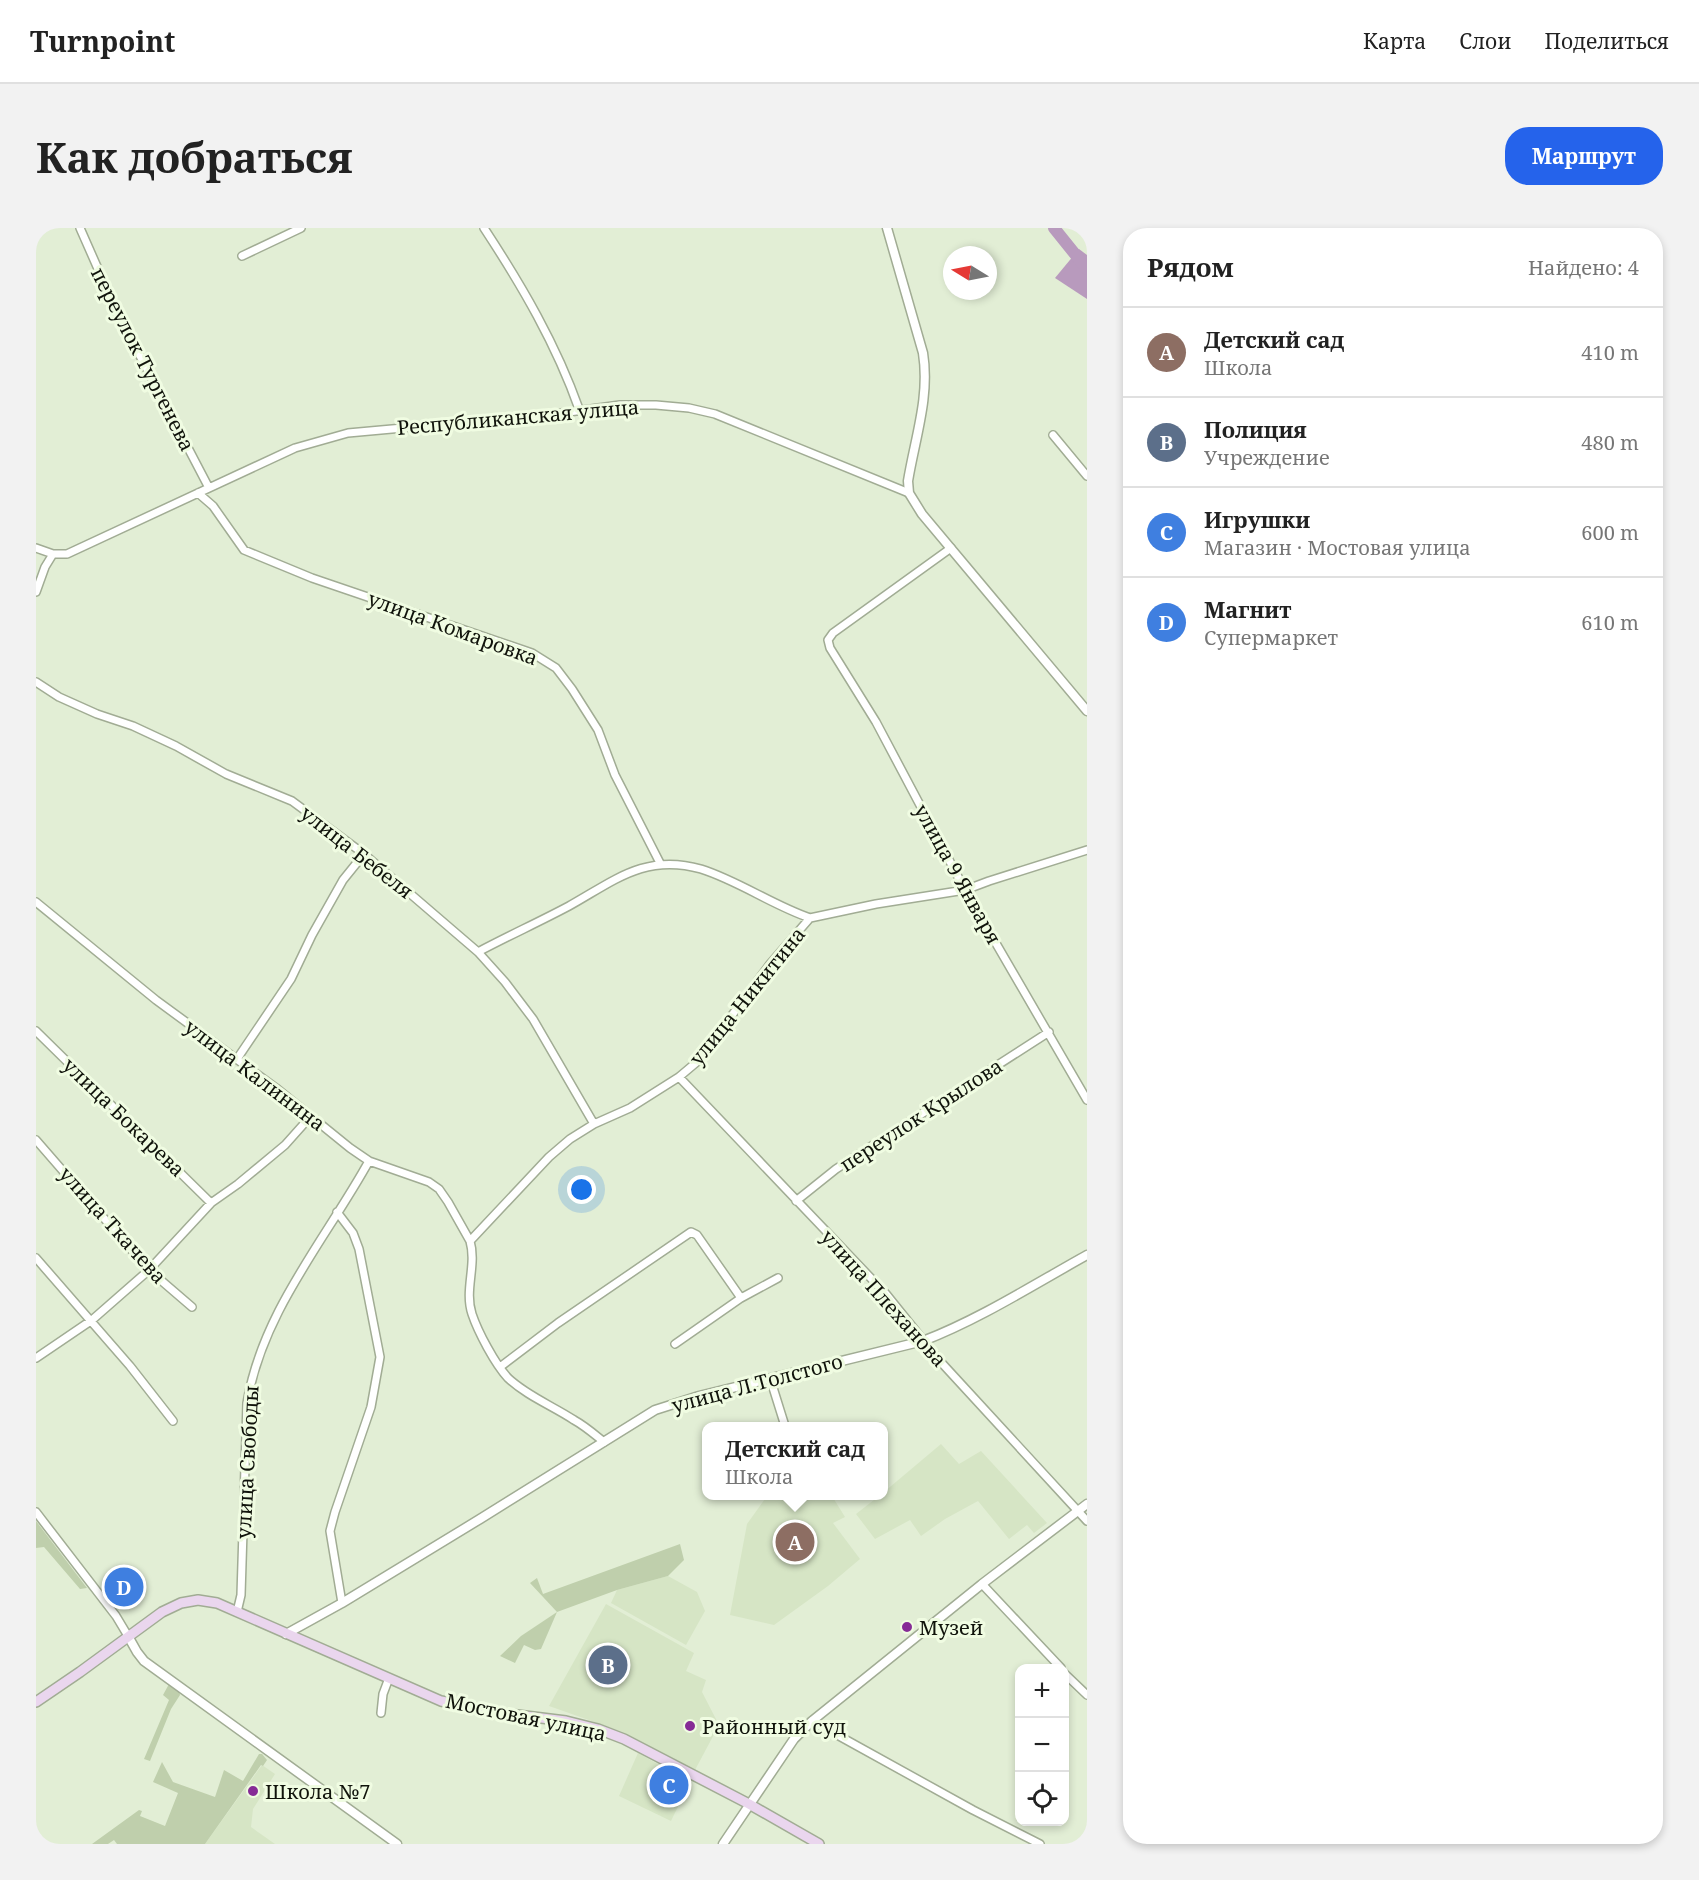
<!DOCTYPE html>
<html lang="ru">
<meta charset="utf-8">
<style>
body{margin:0;font-family:"Noto Serif",serif;background:#f2f2f2;color:#222}
.controls{position:absolute;right:18px;bottom:18px;display:grid;overflow:hidden;border-radius:12px;box-shadow:0 3px 9px #0003}
.controls button{width:54px;height:54px;display:grid;place-items:center;padding:0;border:0;border-bottom:2px solid #e0e0e0;background:#fff;color:#222;font:30px sans-serif}
.compass{position:absolute;left:907px;top:18px;width:54px;height:54px;border-radius:50%;background:#fff;box-shadow:0 3px 9px #0003;rotate:280deg}
.you{position:absolute;left:546px;top:962px;width:21px;height:21px;margin:-15px;border:4px solid #fff;border-radius:50%;background:#1a73e8;box-shadow:0 0 0 9px #1a73e833}
.badge{display:grid;place-items:center;width:39px;height:39px;border-radius:50%;background:#2563eb;color:#fff;font-size:20px;font-weight:700}
.pin{position:absolute;translate:-50% -50%;border:3px solid #fff;box-shadow:0 2px 6px #0006}
.popup{position:absolute;left:666px;top:1194px;width:186px;height:78px;box-sizing:border-box;display:grid;place-content:center;border-radius:12px;background:#fff;filter:drop-shadow(0 2px 4px #0005);font-size:20px;white-space:nowrap;color:#767676}
.popup b{font-size:22px;color:#222}
.popup::after{content:'';position:absolute;left:50%;top:100%;margin-left:-12px;border:12px solid transparent;border-top-color:#fff}
.list{margin:0;padding:0;list-style:none}
h2{display:flex;justify-content:space-between;align-items:center;height:78px;margin:0;padding:0 24px;font-size:26px}
h2 small{font-size:20px;font-weight:400;color:#767676}
.list li{display:grid;grid-template-columns:39px 1fr auto;gap:18px;align-items:center;box-sizing:border-box;height:90px;padding:0 24px;border-top:2px solid #e0e0e0}
.list b{display:block;font-size:22px;white-space:nowrap}
.list p{margin:0;font-size:20px;white-space:nowrap;color:#767676}
.list em{font-size:20px;font-style:normal;color:#767676}
.icon{flex:none;width:33px;height:33px;fill:none;stroke:currentColor;stroke-width:2;stroke-linecap:round;stroke-linejoin:round}
.map{position:relative;flex:none;width:1051px;height:1616px;overflow:hidden;border-radius:24px}
header{display:flex;align-items:center;gap:36px;box-sizing:border-box;height:84px;padding:0 30px;background:#fff;border-bottom:2px solid #e0e0e0}
header strong{font-size:28px}
nav{display:flex;gap:33px;margin-inline-start:auto;font-size:21px}
.intro{display:flex;align-items:center;justify-content:space-between;box-sizing:border-box;height:144px;padding:0 36px}
h1{margin:0;font-size:42px}
.button{padding:15px 27px;border-radius:24px;background:#2563eb;color:#fff;font-size:21px;font-weight:700}
main{display:flex;gap:36px;padding:0 36px}
aside{flex:1;background:#fff;border-radius:24px;box-shadow:0 3px 9px #0003}
.map>svg:first-child{display:block}
.built{fill:#d6e5c5}
.green{fill:#bfcfac}
.water{fill:#b89abd}
.lines{fill:none;stroke-linecap:round;stroke-linejoin:round}
.river{stroke:#b89abd;stroke-width:12}
.minor-casing{stroke:#a1ac94;stroke-width:10}
.tertiary-casing{stroke:#a1ac94;stroke-width:11}
.secondary-casing{stroke:#a1ac94;stroke-width:12}
.minor{stroke:#fff;stroke-width:7}
.tertiary{stroke:#fff;stroke-width:8}
.secondary{stroke:#ead6ee;stroke-width:9}
.poi-dot{fill:#862b96;stroke:#f0fce2;stroke-width:2}
.labels{text-anchor:middle;dominant-baseline:central;stroke-width:6;stroke-linejoin:round;paint-order:stroke}
.street-label{font-size:20px;fill:#10130b;stroke:#f0fce2}
.poi-label{font-size:20px;fill:#10130b;stroke:#f0fce2;text-anchor:start}
</style>
<header>
<strong>Turnpoint</strong>
<nav><a>Карта</a><a>Слои</a><a>Поделиться</a></nav>
</header>
<div class="intro"><h1>Как добраться</h1><a class="button">Маршрут</a></div>
<main>
<div class="map">
<svg width="1051" height="1616" viewBox="0 0 1051 1616">
<rect width="100%" height="100%" fill="#e2eed5"/>
<path class="built" d="M905,1216L923,1236L945,1223L1011,1295L998,1305L991,1297L973,1311L942,1273L909,1291L885,1308L874,1292L839,1311L820,1286L843,1268H848V1264Z
M731,1268H796L809,1289L797,1295L824,1331L792,1358L738,1397L694,1387L711,1296Z
M632,1348L661,1364L669,1383L650,1417L575,1375L581,1362Z
M570,1376L658,1425L650,1443L670,1452L666,1464L683,1497L659,1542L587,1504L513,1478Z
M602,1525L654,1554L635,1593L583,1568Z
M226,1537L239,1546L217,1581L215,1599L239,1616H169Z"/>
<path class="green" d="M0,1293L51,1360L44,1361L8,1319L0,1320Z
M644,1316L648,1332L632,1348L581,1362L521,1384L505,1421L499,1422L488,1417L479,1435L464,1428L485,1408L521,1384L494,1355L501,1350L507,1366Z
M133,1456L143,1463L144,1467L135,1481L114,1533L108,1531L133,1472L127,1467Z
M223,1526H226L231,1532L227,1538L225,1537L169,1616H81L78,1612L72,1616H56L103,1582L106,1583L104,1588L129,1598L142,1565L117,1554L126,1534L137,1554L179,1569L188,1542L207,1553Z"/>
<path class="water" d="M1043,21L1051,27V71L1019,50Z"/>
<g class="lines">
<path class="river" d="M1018,0L1051,41"/>
<g class="minor-casing">
<path id="minor" d="M44,0L81,84L173,260
M448,0C486,58 520,116 543,181
M206,28L265,0
M1017,207L1051,248
M162,265L177,278L208,322L276,350L496,425L520,440L536,461L562,502L579,547L624,635
M0,320L17,326H31L259,220L312,205L511,187L584,177H620L653,180L679,186L873,265
M915,320L797,405L792,412L794,420L840,494L929,662L1051,872
M0,364L9,339L17,326
M0,454L23,469L61,486L97,498L140,518L190,546L256,573L328,626L442,724L469,754L497,791L558,896
M0,674L120,772L240,860L314,920L333,933L393,954L403,961L412,974L434,1013
M442,724C472,708 503,694 533,678C578,653 609,625 665,641C703,653 736,677 774,690
M0,803L175,975
M201,831L255,751L276,707L307,652L328,626
M643,849L850,1066L903,1132L1051,1293
M0,912L113,1042L156,1079
M760,973L800,941L1013,804
M301,984L317,1005L323,1021L344,1129L335,1179L299,1284L294,1303L306,1375
M0,1030L94,1138L137,1193
M705,1070L742,1050
M0,1130L56,1092L113,1042L175,975L202,956L249,917L274,889
M464,1139L522,1095L655,1004L661,1007L705,1070L639,1116
M734,1150L749,1198
M568,1214C558,1206 549,1198 538,1192C517,1178 491,1168 472,1150C459,1136 442,1104 436,1086C428,1062 441,1037 434,1013L513,929L534,911L558,896L594,880L643,849L662,833L734,736L774,690L840,676L929,662L953,653L1051,622
M0,1284L80,1388L92,1408
M946,1356L1025,1440
M201,1384L205,1367L211,1175C226,1084 290,1011 333,933
M1028,1445L1051,1467
M345,1485L347,1466L353,1450
M776,1493L937,1582L1004,1616
M1046,1616L1051,1610"/>
</g>
<g class="tertiary-casing">
<path id="tertiary" d="M851,0L887,125C894,169 879,210 872,253L873,265L886,286L1051,483
M250,1406L306,1375L444,1291L619,1182L663,1168L887,1113C944,1091 997,1057 1051,1027
M92,1408L101,1424L108,1433L361,1616
M687,1616L758,1511L776,1493L946,1356L1051,1276"/>
</g>
<g class="secondary-casing">
<path id="secondary" d="M0,1474L44,1444L126,1384L145,1375L162,1372L181,1375L405,1473L465,1485L530,1493L562,1501L588,1511L713,1576L783,1616"/>
</g>
<use href="#minor" class="minor"/>
<use href="#tertiary" class="tertiary"/>
<use href="#secondary" class="secondary"/>
</g>
<g class="poi-dot">
<circle cx="871" cy="1399" r="6"/>
<circle cx="654" cy="1498" r="6"/>
<circle cx="217" cy="1563" r="6"/>
</g>
<g class="labels">
<g class="street-label">
<text transform="translate(107 131) rotate(63)">переулок Тургенева</text>
<text transform="translate(482 189) rotate(-5)">Республиканская улица</text>
<text transform="translate(417 400) rotate(20)">улица Комаровка</text>
<text transform="translate(321 624) rotate(38)">улица Бебеля</text>
<text transform="translate(922 646) rotate(61)">улица 9 Января</text>
<text transform="translate(711 768) rotate(-51)">улица Никитина</text>
<text transform="translate(219 847) rotate(37)">улица Калинина</text>
<text transform="translate(885 887) rotate(-33)">переулок Крылова</text>
<text transform="translate(88 889) rotate(44)">улица Бокарева</text>
<text transform="translate(77 997) rotate(48)">улица Ткачева</text>
<text transform="translate(848 1070) rotate(48)">улица Плеханова</text>
<text transform="translate(721 1155) rotate(-15)">улица Л.Толстого</text>
<text transform="translate(211 1234) rotate(-87)">улица Свободы</text>
<text transform="translate(490 1489) rotate(12)">Мостовая улица</text>
</g>
<g class="poi-label">
<text x="883" y="1399">Музей</text>
<text x="666" y="1498">Районный суд</text>
<text x="229" y="1563">Школа №7</text>
</g>
</g>
</svg>
<div class="controls">
<button>+</button>
<button>−</button>
<button><svg class="icon" aria-label="locate" viewBox="0 0 24 24"><circle cx="12" cy="12" r="6"/><path d="M12 2v4M12 18v4M2 12h4M18 12h4"/></svg></button>
</div>
<svg class="compass" viewBox="-18 -18 36 36"><path d="M0-13l5 13h-10z" fill="#e53935"/><path d="M0 13l5-13h-10z" fill="#767676"/></svg>
<div class="you"></div>
<div class="pin badge" style="left:759px;top:1314px;background:#8d6e63">A</div>
<div class="popup"><b>Детский сад</b>Школа</div>
<div class="pin badge" style="left:572px;top:1437px;background:#5c6f8a">B</div>
<div class="pin badge" style="left:633px;top:1557px;background:#3f7fe0">C</div>
<div class="pin badge" style="left:88px;top:1359px;background:#3f7fe0">D</div>
</div>
<aside>
<h2>Рядом<small>Найдено: 4</small></h2>
<ul class="list">
<li><span class="badge" style="background:#8d6e63">A</span><div><b>Детский сад</b><p>Школа</p></div><em>410 m</em></li>
<li><span class="badge" style="background:#5c6f8a">B</span><div><b>Полиция</b><p>Учреждение</p></div><em>480 m</em></li>
<li><span class="badge" style="background:#3f7fe0">C</span><div><b>Игрушки</b><p>Магазин · Мостовая улица</p></div><em>600 m</em></li>
<li><span class="badge" style="background:#3f7fe0">D</span><div><b>Магнит</b><p>Супермаркет</p></div><em>610 m</em></li>
</ul>
</aside>
</main>
